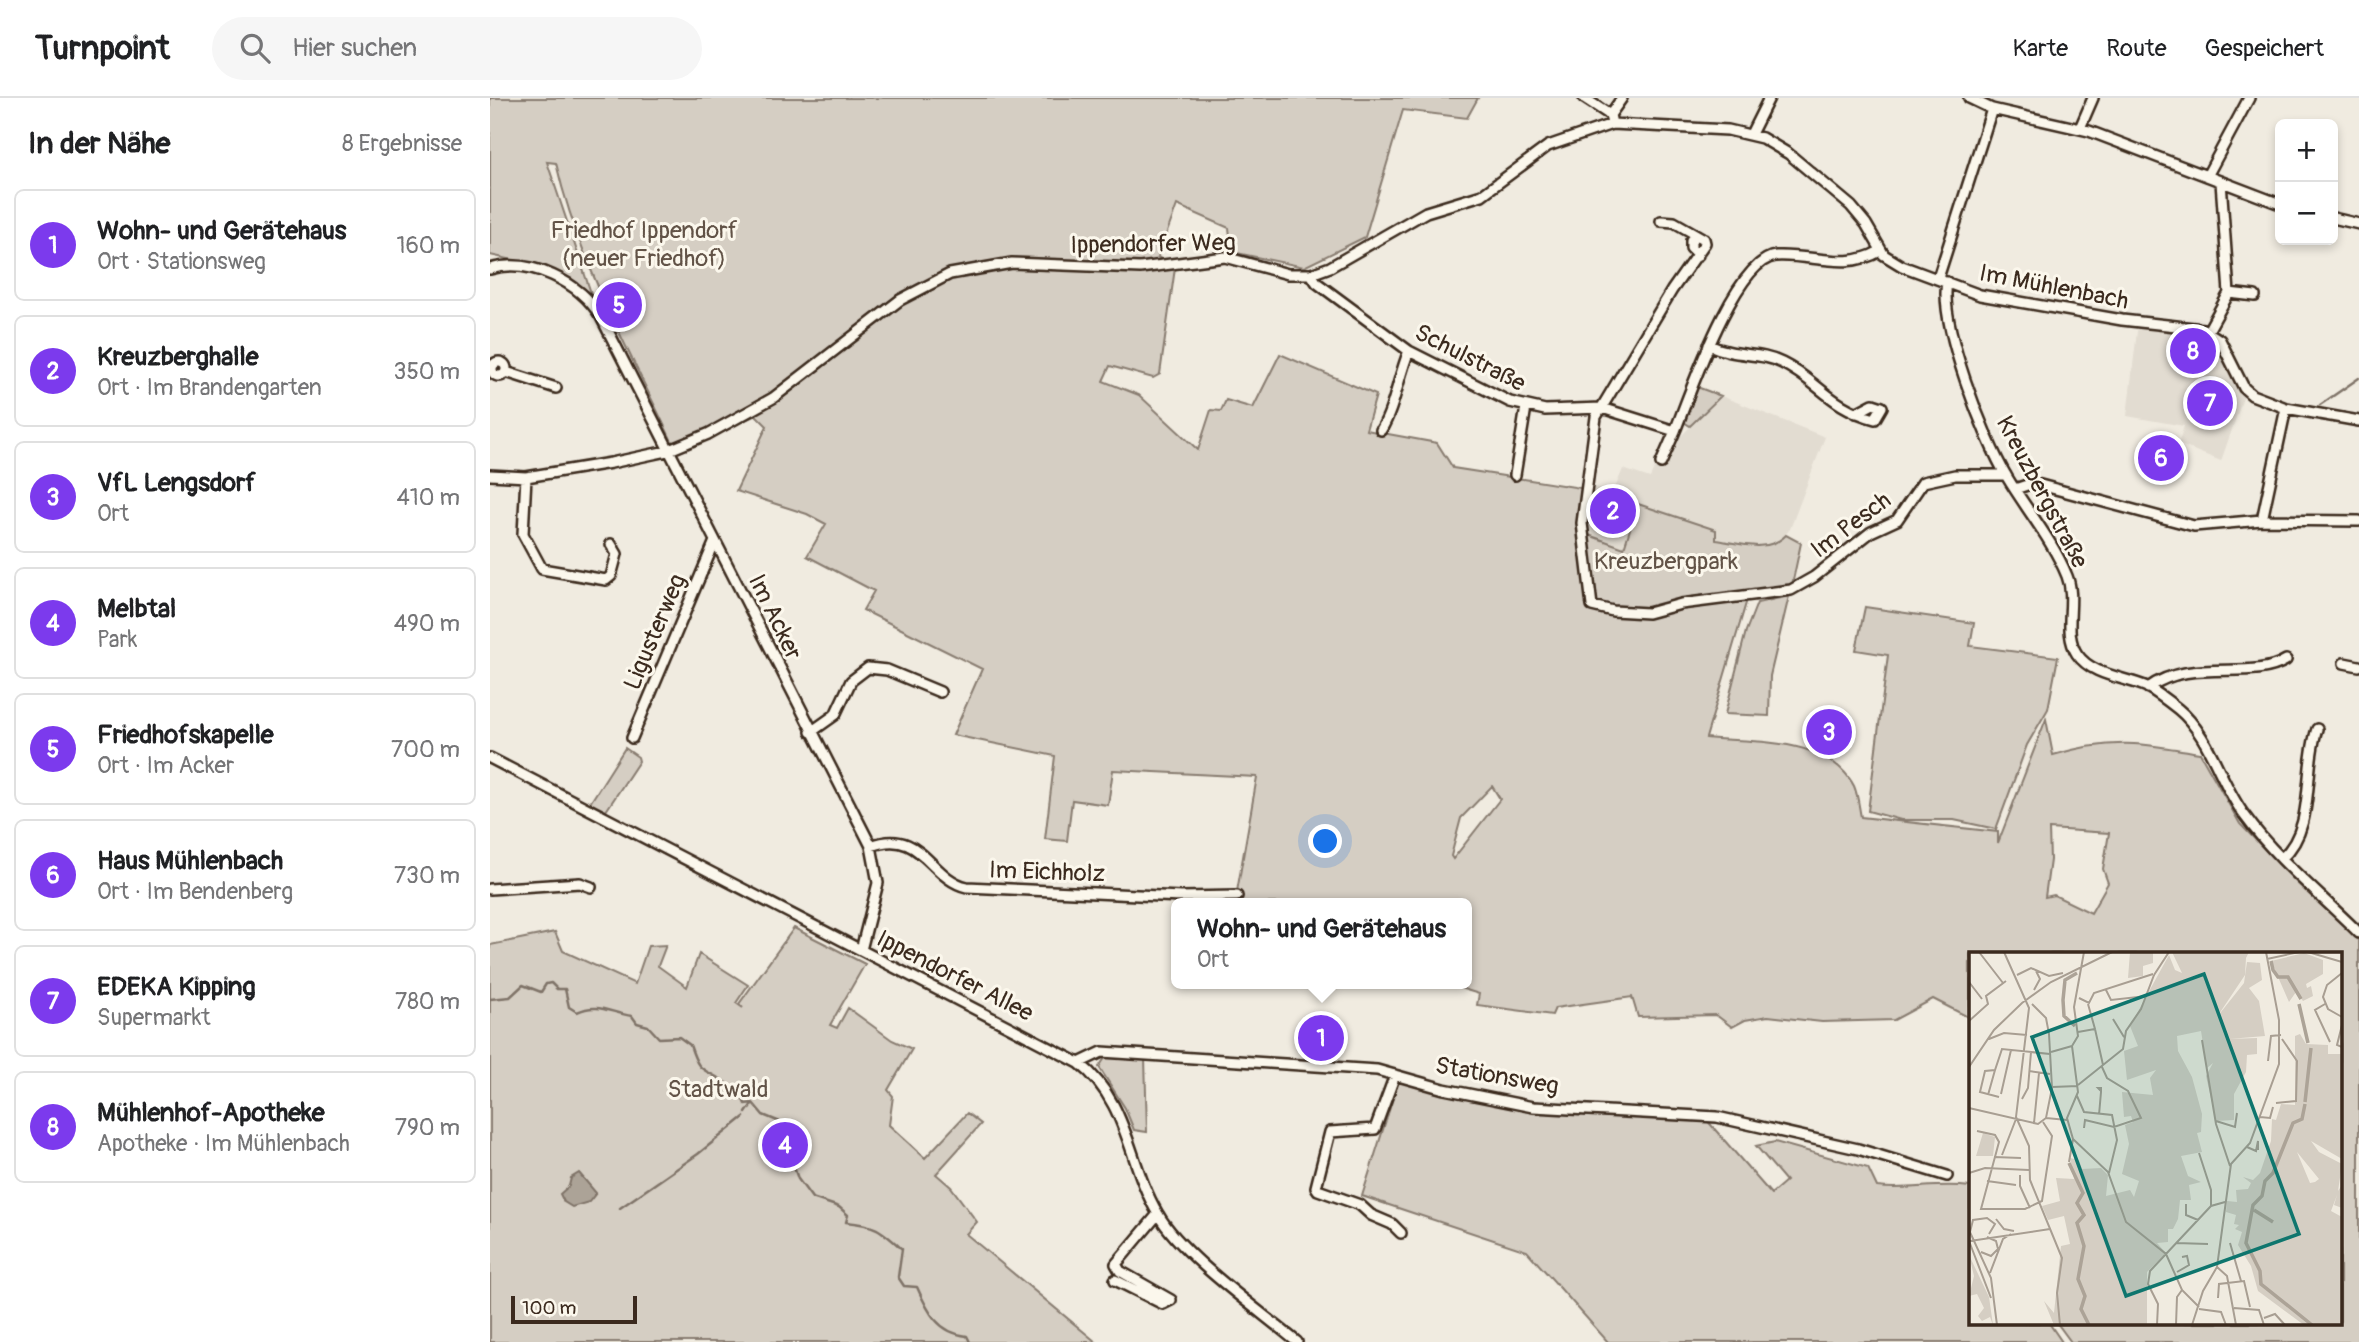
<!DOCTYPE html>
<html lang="de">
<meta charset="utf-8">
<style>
body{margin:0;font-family:Pangolin,sans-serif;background:#f6f6f6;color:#202124}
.controls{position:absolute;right:21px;top:21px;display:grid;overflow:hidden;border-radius:10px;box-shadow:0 4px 10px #0003}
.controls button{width:63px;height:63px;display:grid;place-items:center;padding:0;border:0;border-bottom:2px solid #e0e0e0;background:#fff;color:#202124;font:35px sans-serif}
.scale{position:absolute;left:21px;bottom:18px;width:126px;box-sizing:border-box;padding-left:7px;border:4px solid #3b2a1e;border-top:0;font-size:19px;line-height:24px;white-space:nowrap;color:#3b2a1e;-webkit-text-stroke:5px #fbf7ec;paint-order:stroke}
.you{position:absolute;left:836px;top:744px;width:24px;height:24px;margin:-18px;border:5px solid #fff;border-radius:50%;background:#1a73e8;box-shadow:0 0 0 10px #1a73e833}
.badge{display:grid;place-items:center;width:46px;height:46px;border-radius:50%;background:#7c3aed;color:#fff;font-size:23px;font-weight:700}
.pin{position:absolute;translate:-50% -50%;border:4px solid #fff;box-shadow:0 2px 7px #0006}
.popup{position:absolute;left:681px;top:800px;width:301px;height:91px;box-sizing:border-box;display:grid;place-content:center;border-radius:10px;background:#fff;filter:drop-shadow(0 2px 5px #0005);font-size:23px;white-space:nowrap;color:#757577}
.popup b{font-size:26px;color:#202124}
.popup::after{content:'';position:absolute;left:50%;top:100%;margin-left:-14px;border:14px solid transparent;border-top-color:#fff}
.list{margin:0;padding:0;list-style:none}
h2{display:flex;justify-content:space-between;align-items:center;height:91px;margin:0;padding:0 28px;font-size:30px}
h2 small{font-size:23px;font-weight:400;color:#757577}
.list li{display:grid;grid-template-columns:46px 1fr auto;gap:21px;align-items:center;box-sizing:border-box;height:112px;margin:0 14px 14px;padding:0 14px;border:2px solid #e0e0e0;border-radius:10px}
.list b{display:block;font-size:26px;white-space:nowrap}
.list p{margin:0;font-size:23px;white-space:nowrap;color:#757577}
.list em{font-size:23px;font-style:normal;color:#757577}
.icon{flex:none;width:38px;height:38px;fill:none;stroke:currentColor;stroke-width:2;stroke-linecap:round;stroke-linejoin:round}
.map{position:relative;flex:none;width:1869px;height:1244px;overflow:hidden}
header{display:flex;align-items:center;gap:42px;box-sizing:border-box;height:98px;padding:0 35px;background:#fff;border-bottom:2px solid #e0e0e0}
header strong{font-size:33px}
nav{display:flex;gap:38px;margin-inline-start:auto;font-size:24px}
.search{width:490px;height:63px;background:#f6f6f6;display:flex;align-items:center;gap:18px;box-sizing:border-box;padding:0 24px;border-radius:38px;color:#757577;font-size:26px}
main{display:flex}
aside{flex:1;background:#fff}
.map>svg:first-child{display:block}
.built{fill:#e2dcd1}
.green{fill:#d5cec3;stroke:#887c70;stroke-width:2;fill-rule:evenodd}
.water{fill:#aca397;stroke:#7f7367;stroke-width:2}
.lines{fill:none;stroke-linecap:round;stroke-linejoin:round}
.stream{stroke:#7f7367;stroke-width:2.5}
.minor-casing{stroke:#3b2a1e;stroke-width:14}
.minor{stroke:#fbf7ec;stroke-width:9}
.labels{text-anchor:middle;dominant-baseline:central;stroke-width:6;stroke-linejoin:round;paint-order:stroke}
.park-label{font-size:24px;fill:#625347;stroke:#fbf7ec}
.street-label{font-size:24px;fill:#3b2a1e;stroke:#fbf7ec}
.inset-river{fill:none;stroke:#aca397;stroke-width:3.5}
.inset-road{fill:none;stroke:#a89e92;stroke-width:2}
.view{fill:#0f766e;fill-opacity:0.15;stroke:#0f766e;stroke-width:3.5}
.inset-edge{fill:none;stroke:#3b2a1e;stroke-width:3.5}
</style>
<header>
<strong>Turnpoint</strong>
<div class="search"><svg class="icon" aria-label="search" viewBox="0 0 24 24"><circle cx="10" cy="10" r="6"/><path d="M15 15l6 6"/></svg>Hier suchen</div>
<nav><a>Karte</a><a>Route</a><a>Gespeichert</a></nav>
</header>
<main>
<aside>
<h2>In der Nähe<small>8 Ergebnisse</small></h2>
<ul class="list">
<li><span class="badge">1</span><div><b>Wohn- und Gerätehaus</b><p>Ort · Stationsweg</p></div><em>160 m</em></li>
<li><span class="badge">2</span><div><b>Kreuzberghalle</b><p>Ort · Im Brandengarten</p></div><em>350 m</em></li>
<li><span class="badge">3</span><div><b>VfL Lengsdorf</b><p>Ort</p></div><em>410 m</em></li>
<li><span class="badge">4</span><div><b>Melbtal</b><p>Park</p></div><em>490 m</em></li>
<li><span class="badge">5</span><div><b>Friedhofskapelle</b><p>Ort · Im Acker</p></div><em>700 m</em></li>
<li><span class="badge">6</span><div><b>Haus Mühlenbach</b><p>Ort · Im Bendenberg</p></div><em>730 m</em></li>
<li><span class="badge">7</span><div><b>EDEKA Kipping</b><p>Supermarkt</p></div><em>780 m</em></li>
<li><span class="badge">8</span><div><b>Mühlenhof-Apotheke</b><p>Apotheke · Im Mühlenbach</p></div><em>790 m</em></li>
</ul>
</aside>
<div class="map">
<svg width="1869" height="1244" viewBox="0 0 1869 1244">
<rect width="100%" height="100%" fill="#f0ebe0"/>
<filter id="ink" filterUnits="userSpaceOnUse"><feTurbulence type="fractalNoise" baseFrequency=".0143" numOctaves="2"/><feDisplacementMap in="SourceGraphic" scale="14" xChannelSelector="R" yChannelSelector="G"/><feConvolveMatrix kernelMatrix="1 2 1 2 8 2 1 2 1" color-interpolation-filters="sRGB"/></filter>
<g filter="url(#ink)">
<path class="built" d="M1648,225L1714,233L1732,249L1754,297L1731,363L1688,346L1694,328L1637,318Z
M1231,298L1335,339L1300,431L1290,443L1274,449L1141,433L1134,450L1096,436L1100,387L1123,395L1133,371L1160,380L1167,364L1172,366L1186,339L1191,338Z"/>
<path class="green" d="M0,0H988L977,20L913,12L875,139L814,169L742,154L739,130L687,107L668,159L685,170L670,276L663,280L620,268L613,283L649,297L708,352L721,312L731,313L736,302L763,310L790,256L886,297L876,332L947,345L963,370L1091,390L1088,438L1098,509L1124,515L1253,501L1256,505L1216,640C1263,645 1338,638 1364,688C1368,697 1369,710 1371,719L1508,734V745L1556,621L1563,657C1622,640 1651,645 1710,655L1750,726L1808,786L1869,842V1244H1581L1567,1225H1850V856H1480V920L1443,901L1404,922L1332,924L1278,918L1255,922L1242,929L1226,917L1148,919L1142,899L1065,910L1062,917L987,907L989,896L957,886H976V805H745L767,679L623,672L618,707L582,702L577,743L555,741L565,658L463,637L492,571L373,512L384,493L317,458L336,426L317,416L246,393L277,328L266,317L187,354C143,259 90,169 66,65L57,64L101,195L55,169L0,157ZM1002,688L1010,701L963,761L961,758L971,720ZM1559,731L1619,735L1613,771L1618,785L1601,815L1564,797L1555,799L1560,762Z
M1207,289L1231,298L1200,328L1194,324Z
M1148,406L1226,432V442C1248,445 1278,456 1296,437L1311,445L1302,487L1158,512L1104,506L1096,436L1134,450Z
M1299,498L1280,578L1279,618L1235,616L1256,533L1267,505Z
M1375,509L1484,525L1480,548L1568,559L1558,611L1537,647L1506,731L1464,722H1411L1378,713L1398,557L1366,552Z
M135,650L148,659L149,663L116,713L100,705Z
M304,830L375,866L340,927L347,930L358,910L402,942L422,951L398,992L403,998L399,1027L435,1060L477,1015L491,1026L446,1076L461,1089L487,1124L476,1136L606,1244H0V847L65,834L73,853L145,886L158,848L176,847L168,868L197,889L209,856L258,887L246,905L253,910L249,906Z
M655,959L657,1034L644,1032L635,1010L609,969L615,960Z
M909,981C1008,1015 1111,1015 1215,1020L1281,1096L1296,1083L1266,1048L1285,1044L1378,1070L1387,1089C1419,1093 1449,1084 1480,1089V1225H1559L1572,1244H1118L1037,1153L872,1098Z"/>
<path class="water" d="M89,1075L106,1095L99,1104L82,1109L74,1104L70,1096L79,1088L81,1080Z"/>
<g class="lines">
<path class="stream" d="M1830,307L1869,280
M0,901L20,899L33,887L51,894L56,886L61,885L67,891H75L79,909L87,914C108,904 120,915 142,918L147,925L158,928L169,940L189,939L200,947C210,977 211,968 236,985L235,994L252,999L255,1006L263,1005L273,1017L290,1024L284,1044L303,1066L308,1081L322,1100L349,1109L358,1117L356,1124C386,1127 390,1131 412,1151L408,1179L414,1188L427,1189C438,1214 448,1235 477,1238L480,1244
M256,1015L262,1006
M130,1110L208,1056L254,1019"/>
<g class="minor-casing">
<path id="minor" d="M1094,0L1120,17L1122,26
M1479,0L1502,11L1599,33L1790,106
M1120,17L1132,0
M1590,30L1603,0
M1261,36L1279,0
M1717,78L1759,0
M1843,120L1869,126
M1171,123L1184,124L1214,141L1215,145L1182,192L1106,319L1092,425L1102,508L1123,513L1158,515L1191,506L1301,492L1324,479L1381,434L1407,422L1433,384L1465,377H1516
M1207,137L1201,142V150L1208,157
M0,171C40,159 90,184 111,219L381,748L388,785L371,852
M821,176L827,185L919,253L1020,304L1055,312L1112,310L1185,333C1199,298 1245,161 1286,158C1323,156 1356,173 1390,153
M1448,180L1502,11
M1457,184C1449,225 1494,341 1517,379C1536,411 1563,443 1577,478C1587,503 1572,533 1587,556C1602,578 1635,579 1657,589C1668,595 1678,603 1688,611C1720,637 1730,685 1755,718C1787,762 1831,797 1869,835
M1739,195L1765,198
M1718,233L1739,195L1731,84
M1219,247C1247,260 1268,253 1292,265C1329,283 1339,309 1385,321L1392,309L1383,306L1366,315
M2 271a7 7 0 1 1 14 0a7 7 0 1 1-14 0Z
M16,274L66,290
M1796,310L1772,422L1869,423
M891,332C905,309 908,279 919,253
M1171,365L1185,333
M0,377L36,379L121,365L177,353L218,336L283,300L410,202L460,176L522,165L650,170L735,159L798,176H821L840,169L936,114L992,97L1058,48L1122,26L1238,32L1272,40L1299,56L1361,108L1376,126L1394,157L1412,168L1490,197L1632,222L1713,231L1730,242L1754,290L1762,297L1796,310L1869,323
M1025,377L1036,309
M36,379L33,436L52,471L116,482L121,478L127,456L121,446
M1525,391L1543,385L1704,428L1772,422
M1854,565L1869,568
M1658,590C1701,558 1761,584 1796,562
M321,634L345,617L361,583L378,570L397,572L450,594
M142,640L225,443
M0,660L589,965C639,1004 638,1066 668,1116C691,1157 769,1212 807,1244
M381,748C432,729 439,780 477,789L691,799L747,798
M1792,760C1826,730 1813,672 1827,631
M0,791L90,785L101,789
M589,965L612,954L887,972L954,991L1043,1009L1227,1019L1368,1051L1457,1078
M905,977L885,1031L840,1034L826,1089L828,1092L870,1107L881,1117L902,1126L911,1135
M625,1182L673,1206L681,1202L630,1173L626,1166L668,1116"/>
</g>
<use href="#minor" class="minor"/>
</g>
</g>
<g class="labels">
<g class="park-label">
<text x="154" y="132">Friedhof Ippendorf<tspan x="154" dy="28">(neuer Friedhof)</tspan></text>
<text x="1176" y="463">Kreuzbergpark</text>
<text x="228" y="991">Stadtwald</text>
</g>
<g class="street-label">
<text transform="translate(663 146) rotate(-1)">Ippendorfer Weg</text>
<text transform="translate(1564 189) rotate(11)">Im Mühlenbach</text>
<text transform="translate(980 260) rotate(27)">Schulstraße</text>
<text transform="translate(1552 394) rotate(62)">Kreuzbergstraße</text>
<text transform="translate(1361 427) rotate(-37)">Im Pesch</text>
<text transform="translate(285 519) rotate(64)">Im Acker</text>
<text transform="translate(165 534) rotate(-67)">Ligusterweg</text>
<text transform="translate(557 774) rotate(2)">Im Eichholz</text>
<text transform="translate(465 878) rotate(27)">Ippendorfer Allee</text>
<text transform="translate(1007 978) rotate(10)">Stationsweg</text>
</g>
</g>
<g transform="translate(1479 854)">
<rect width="373" height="373" fill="#f0ebe0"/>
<path d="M161,0H184V11L174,14V24L159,26ZM203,0H280L277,6L276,23L248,65L275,31L278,10L291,11L293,28L280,36L290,49L296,84L260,87L288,86V102L278,103L277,120L265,142V168L247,169L237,124L244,111L238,116L232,79L208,84L209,99L223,125L233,162L232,180L228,181L233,200L212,204L219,224L232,230L220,233L222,248H211L209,267L204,277H199V290L188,291L197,301L178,320V373H85L75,349L85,361L92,294L101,292L95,264L79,268L73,254L91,249L87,226L105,227L101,206L110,208L113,217L132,216L139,223L137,244L161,238L165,245L170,229L153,222L160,192L156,173L164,170L162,164L155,165L153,140L184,143L181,126L187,118L158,128L155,99L169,94L161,74L200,3L206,18L213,21ZM335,1L354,8V22L337,32L338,36L342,34L344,44L334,49L327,40L320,50L302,9ZM331,82L337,92L359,93V102H373V207L342,189L350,200L373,212L369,239L373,233V256L365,253L368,243L362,259L373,265V373H335L289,339L282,314L269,293L273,280L266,277L270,273L265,272L267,263L257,260L258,249L268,250L267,238L279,237L282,231L274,225L284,228L291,221L302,189L303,167L307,168L312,152L326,153V84ZM328,200L350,227L346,230L341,231ZM14,181L26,185L24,204H7ZM0,303L20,345L24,373L21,365L13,369L9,364L15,356L8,342L0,344L5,324Z" fill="#d5cec3" fill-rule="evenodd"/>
<path class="inset-river" d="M302,9L304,18L309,25H319L332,47M330,52L339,91M106,74L95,64L94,48L96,28L108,21M336,150L342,96M336,152L333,167L324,171L304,221L296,229L293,244L284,253L277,291L291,319L292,332L343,373M100,211L114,241L108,251L115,263L108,271L115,294L109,327L116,344L112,357L120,373M285,258L304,270"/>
<path class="inset-road" d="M10,0L34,31M35,0L60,56L47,165L60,194L61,228L93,306L88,341L91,373M339,0L373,10M298,7L330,0M373,21L358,33L354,45L359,57L373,65M48,23L62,16L80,24L94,21M185,23L200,0M0,30L13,47M65,38L71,27L67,19M137,38L142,48L178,44M110,46L120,51L125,41L184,22M356,52L346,58L361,90M144,67L155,85M0,69L19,52L17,44L37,29M373,73L368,93L373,95M126,77L134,113M109,80L126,77L119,52M20,87L35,81L58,83M233,88L247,172L261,214M103,94L109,84L105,55L115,0M82,100L103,94M299,109L302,84L312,83M0,115L25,78L53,51L82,30L143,0M60,119L81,122M109,133L154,97L157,79L172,57L185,23M83,135L109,134M32,142L42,98M19,143L26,118M108,144L115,160L143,163L148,188L140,221M30,145L11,140L16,119L26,118L33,97L81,102M53,147L59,136L62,100M307,151L327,149L328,109L313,87M0,156L69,172L77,166L83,136L80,82L77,66L63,52M130,163L132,140V136H129L132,139M291,165L301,166L304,155M77,166L98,168M247,169L266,175L268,161M65,171L70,121M115,176L116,168L145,175L172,166L159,139L138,126L133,115M8,179L26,183L30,190L12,257H56L73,249L83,184L74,170M104,187L139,220L157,270L197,302L213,338L230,355M278,195L287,199L289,189V198M230,201L242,238V254M33,203L47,167M25,205L52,206M100,210L104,187L98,166L109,140L103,94M0,221L16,216L60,218M51,223V234L61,256M18,229L47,233M217,252V263L229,268M27,267L35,277L45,279M0,278L22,326L28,373M1,280L4,268L18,266L26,272L20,282M0,289L22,346M1,289L81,277M207,291L239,292M261,291L272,329M12,300L22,304L29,297L27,289L18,285M248,315L258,324L267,373M208,320L220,313L218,304L213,305M21,321L34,287L42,282M249,346L250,332L275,329L281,355M265,356L290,358L295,373M230,357L252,360L257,373M295,366L306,362L316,373M188,373L189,352L179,332L181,319L242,254L256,250M207,373L208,345L213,338M223,373L234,339L248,315L262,212L281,191L310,112V68L297,0"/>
<path class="view" d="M235,22L330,282L157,344L63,85Z"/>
<rect width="373" height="373" class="inset-edge"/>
</g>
</svg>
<div class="controls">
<button>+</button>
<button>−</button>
</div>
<div class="scale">100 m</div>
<div class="you"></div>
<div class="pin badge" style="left:831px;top:940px">1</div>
<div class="popup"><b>Wohn- und Gerätehaus</b>Ort</div>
<div class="pin badge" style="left:1123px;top:413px">2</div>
<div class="pin badge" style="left:1339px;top:634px">3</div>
<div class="pin badge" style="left:295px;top:1047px">4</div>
<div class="pin badge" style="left:129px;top:207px">5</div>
<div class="pin badge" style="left:1671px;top:360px">6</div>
<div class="pin badge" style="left:1720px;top:305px">7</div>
<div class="pin badge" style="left:1703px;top:253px">8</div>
</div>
</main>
